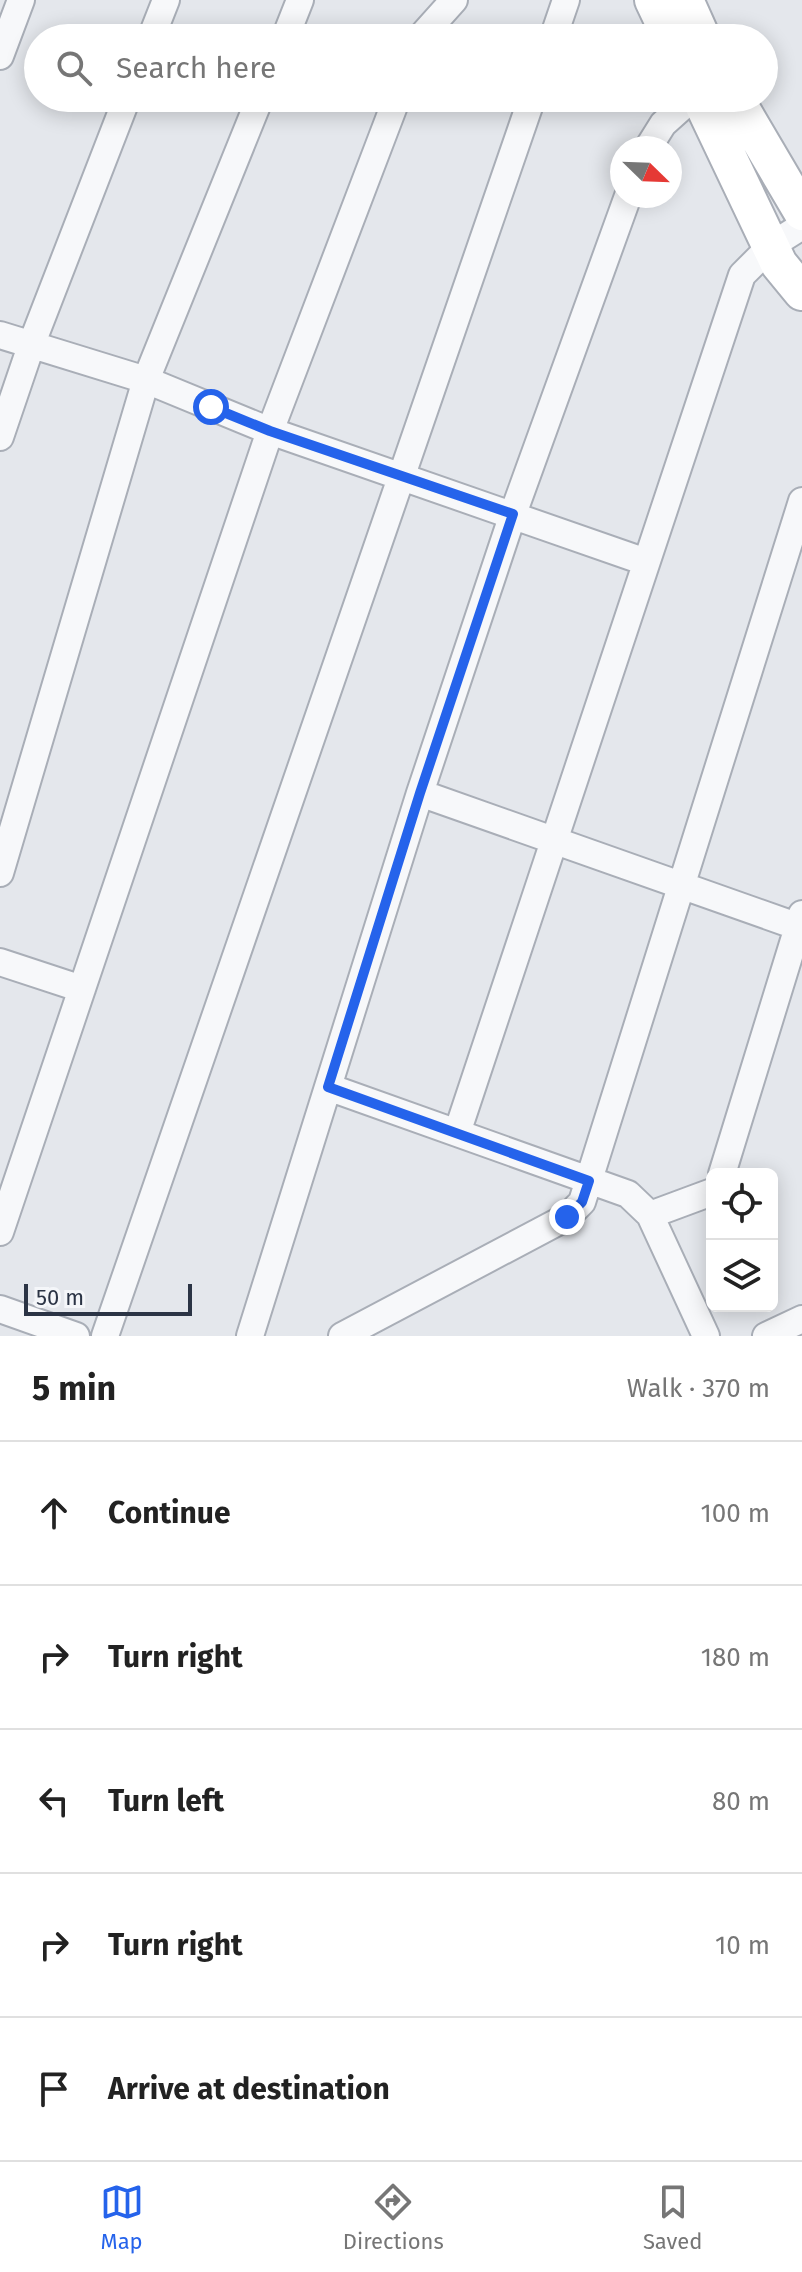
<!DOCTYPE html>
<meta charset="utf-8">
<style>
body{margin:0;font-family:"Fira Sans",sans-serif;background:#f2f2f2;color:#222}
.controls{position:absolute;right:24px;bottom:24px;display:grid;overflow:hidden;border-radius:12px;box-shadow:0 4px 20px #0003}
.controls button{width:72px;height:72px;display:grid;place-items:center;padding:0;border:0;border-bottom:2px solid #e0e0e0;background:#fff;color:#222;font:40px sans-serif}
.compass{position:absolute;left:610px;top:136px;width:72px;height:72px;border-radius:50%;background:#fff;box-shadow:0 4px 20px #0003;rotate:113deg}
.scale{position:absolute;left:24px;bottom:20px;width:168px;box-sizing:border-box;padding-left:8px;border:4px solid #2b3445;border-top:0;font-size:22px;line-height:28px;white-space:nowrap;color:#2b3445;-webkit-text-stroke:6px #f4f6f9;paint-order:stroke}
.stop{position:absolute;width:24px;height:24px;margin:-18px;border:6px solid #2563eb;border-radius:50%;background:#fff}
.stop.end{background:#2563eb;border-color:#fff;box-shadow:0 2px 8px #0008}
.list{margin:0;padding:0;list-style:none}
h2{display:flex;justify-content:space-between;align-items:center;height:104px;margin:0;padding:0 32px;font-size:34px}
h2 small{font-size:26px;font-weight:400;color:#767676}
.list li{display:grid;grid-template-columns:52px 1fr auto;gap:24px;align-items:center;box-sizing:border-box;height:144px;padding:0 32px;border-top:2px solid #e0e0e0}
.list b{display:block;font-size:30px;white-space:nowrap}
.list em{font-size:26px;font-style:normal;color:#767676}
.icon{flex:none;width:44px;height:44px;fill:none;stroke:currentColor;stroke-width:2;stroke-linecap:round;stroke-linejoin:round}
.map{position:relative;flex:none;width:802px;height:1336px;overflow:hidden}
.search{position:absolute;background:#fff;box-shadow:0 4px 20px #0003;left:24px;right:24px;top:24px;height:88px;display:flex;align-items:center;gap:20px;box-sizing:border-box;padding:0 28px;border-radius:44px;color:#767676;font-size:30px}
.sheet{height:824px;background:#fff}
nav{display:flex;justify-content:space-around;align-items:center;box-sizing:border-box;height:112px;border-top:2px solid #e0e0e0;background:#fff;font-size:22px;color:#767676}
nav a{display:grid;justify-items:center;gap:4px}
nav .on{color:#2563eb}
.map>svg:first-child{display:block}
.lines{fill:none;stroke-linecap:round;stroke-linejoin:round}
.street-casing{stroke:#a9aeb7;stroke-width:30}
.secondary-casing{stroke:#a9aeb7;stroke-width:40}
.street{stroke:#f7f8fa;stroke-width:26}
.secondary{stroke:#fff;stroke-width:36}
.route{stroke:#2563eb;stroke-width:10}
</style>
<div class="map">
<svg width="802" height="1336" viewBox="0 0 802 1336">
<rect width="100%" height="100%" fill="#e4e7ec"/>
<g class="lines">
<g class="street-casing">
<path id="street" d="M151,38L166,0
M285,38L300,0
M420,38L454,0
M553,38L566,0
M0,56L21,0
M648,148L663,124L692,98
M0,335L146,380L270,431L646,562
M0,437L32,343L127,98
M420,793L802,928
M0,873L146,380L260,98
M0,962L82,989
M328,1087L628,1194L650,1215L706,1336
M457,1133L742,275L772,245L802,226
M722,1174L802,914
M650,1215L712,1192
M0,1232L270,431L397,98
M0,1309L76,1336
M105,1336L532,98
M250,1336L420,793L513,514L628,196
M342,1336L567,1217L582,1202L802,501
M766,1336L802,1319"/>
</g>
<g class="secondary-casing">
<path id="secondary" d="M653,0L671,38
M685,0L702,38
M700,98L779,264L802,292
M735,98L802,212"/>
</g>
<use href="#street" class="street"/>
<use href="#secondary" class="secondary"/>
</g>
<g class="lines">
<path class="route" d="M211,407L270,431L513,514L420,793L328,1087L589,1181L582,1202L567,1217"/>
</g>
</svg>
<div class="controls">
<button><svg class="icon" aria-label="locate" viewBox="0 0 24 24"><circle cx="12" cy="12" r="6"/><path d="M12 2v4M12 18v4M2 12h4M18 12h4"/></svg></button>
<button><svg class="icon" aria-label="layers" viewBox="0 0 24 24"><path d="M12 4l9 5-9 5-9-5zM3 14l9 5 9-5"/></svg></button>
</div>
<svg class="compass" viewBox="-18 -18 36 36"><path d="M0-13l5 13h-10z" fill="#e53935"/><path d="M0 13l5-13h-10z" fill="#767676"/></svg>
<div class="scale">50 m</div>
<div class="stop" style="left:211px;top:407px"></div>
<div class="stop end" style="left:567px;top:1217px"></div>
<div class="search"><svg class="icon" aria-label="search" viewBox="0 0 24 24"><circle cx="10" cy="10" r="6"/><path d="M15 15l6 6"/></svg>Search here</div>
</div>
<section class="sheet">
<h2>5 min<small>Walk · 370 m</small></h2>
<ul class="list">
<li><svg class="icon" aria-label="ahead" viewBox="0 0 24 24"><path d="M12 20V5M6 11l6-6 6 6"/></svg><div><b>Continue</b></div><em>100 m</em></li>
<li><svg class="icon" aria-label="right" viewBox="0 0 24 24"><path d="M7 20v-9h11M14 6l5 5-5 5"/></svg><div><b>Turn right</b></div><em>180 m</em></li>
<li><svg class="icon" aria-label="left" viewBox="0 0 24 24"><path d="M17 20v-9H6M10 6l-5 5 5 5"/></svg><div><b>Turn left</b></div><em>80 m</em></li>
<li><svg class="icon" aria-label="right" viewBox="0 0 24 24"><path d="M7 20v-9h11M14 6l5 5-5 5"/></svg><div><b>Turn right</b></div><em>10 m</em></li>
<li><svg class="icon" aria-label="arrive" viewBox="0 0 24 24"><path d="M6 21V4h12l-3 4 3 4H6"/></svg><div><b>Arrive at destination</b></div></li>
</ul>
</section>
<nav>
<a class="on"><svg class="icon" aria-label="map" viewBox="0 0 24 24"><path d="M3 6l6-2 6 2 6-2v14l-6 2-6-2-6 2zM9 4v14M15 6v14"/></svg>Map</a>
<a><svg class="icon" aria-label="directions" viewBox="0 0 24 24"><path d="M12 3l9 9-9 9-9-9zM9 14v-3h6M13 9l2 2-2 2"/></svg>Directions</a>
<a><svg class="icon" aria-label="saved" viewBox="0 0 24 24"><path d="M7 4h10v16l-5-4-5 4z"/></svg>Saved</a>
</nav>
